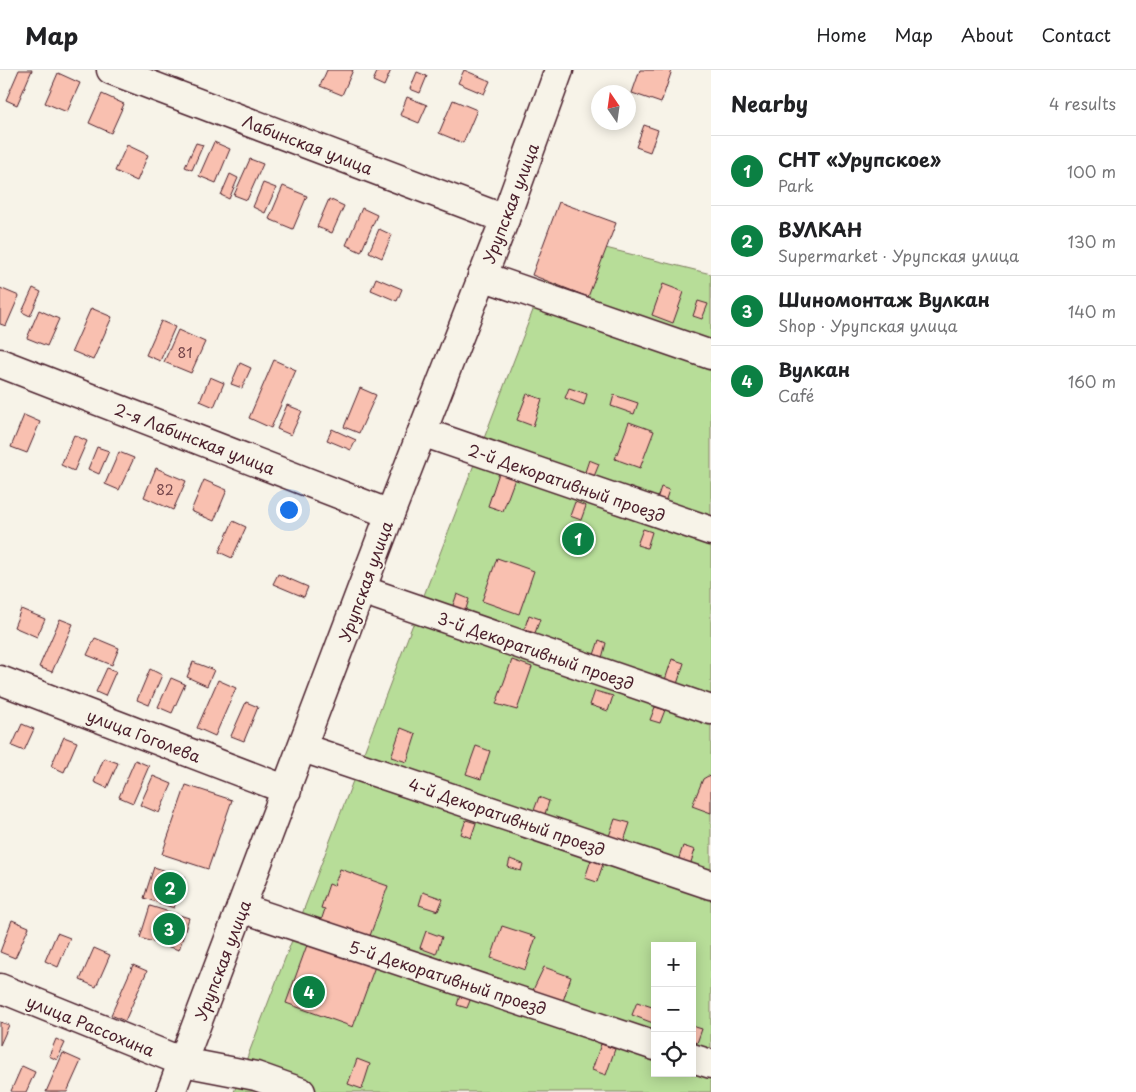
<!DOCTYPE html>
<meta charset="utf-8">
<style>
body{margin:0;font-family:"Playpen Sans",sans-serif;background:#f2f2f2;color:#202124}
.controls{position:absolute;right:15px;bottom:15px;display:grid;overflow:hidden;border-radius:0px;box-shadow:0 2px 12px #0003}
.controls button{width:45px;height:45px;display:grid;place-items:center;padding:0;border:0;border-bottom:1px solid #e0e0e0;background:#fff;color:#202124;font:25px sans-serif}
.compass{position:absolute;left:591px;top:15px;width:45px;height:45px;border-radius:50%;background:#fff;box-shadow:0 2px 12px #0003;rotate:347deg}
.you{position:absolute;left:288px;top:439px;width:18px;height:18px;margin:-12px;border:4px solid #fff;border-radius:50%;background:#1a73e8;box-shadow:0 0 0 8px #1a73e833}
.badge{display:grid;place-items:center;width:32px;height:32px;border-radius:50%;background:#0b8043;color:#fff;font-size:16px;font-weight:700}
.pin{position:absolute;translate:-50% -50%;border:2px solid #fff;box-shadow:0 1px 5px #0006}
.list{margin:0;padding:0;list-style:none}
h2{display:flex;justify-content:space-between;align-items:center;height:65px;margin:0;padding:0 20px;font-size:21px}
h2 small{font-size:16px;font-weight:400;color:#757577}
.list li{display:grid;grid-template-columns:32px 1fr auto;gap:15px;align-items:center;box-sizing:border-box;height:70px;padding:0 20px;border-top:1px solid #e0e0e0}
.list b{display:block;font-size:19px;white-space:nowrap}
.list p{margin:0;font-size:16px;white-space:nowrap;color:#757577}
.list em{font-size:16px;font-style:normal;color:#757577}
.icon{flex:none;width:28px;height:28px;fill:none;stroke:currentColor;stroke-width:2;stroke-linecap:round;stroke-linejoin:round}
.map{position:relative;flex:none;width:711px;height:1022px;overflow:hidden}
header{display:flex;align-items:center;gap:30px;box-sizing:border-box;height:70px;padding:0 25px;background:#fff;border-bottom:1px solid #e0e0e0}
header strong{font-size:24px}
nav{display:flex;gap:28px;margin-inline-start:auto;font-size:18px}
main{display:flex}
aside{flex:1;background:#fff}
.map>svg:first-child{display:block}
.green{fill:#b7dd98;stroke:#807e62;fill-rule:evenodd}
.building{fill:#f9c0b0;stroke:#4a1f2b}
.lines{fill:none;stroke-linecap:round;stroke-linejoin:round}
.minor-casing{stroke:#4a1f2b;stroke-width:31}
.major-casing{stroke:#4a1f2b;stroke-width:31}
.minor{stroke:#f7f3e8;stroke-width:28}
.major{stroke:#f7f3e8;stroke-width:28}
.labels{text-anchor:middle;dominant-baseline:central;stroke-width:4;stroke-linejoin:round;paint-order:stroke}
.number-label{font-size:14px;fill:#76474c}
.street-label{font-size:16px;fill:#4a1f2b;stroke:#f7f3e8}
</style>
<header>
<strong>Map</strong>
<nav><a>Home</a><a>Map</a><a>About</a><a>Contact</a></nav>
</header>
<main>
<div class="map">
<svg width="711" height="1022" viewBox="0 0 711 1022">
<rect width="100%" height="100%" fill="#f7f3e8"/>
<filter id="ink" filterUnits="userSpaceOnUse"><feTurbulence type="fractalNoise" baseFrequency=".02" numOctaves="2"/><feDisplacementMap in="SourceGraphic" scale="10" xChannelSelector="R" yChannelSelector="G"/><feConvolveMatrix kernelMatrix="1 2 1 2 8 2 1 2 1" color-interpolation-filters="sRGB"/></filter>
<g filter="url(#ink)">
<path class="green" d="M561,167L711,204V1022H234ZM655,876H692V1003H655Z"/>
<path class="building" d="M19,0H32L17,35L6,30Z
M327,0H353L342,25L320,16Z
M378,0H391L384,16L373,11Z
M464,0L490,11L484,24L458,13Z
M640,0H672L661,33L632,23Z
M417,2L427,6L420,23L410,19Z
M58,3L80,13L67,42L45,33Z
M102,24L124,34L111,63L89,53Z
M407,27L427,35L419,53L400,45Z
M453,30L477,40L463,73L439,63Z
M644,55L658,60L650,82L636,77Z
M214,72L230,79L216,113L199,106Z
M196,73L203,75L192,100L185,97Z
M127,75L148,85L137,111L115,101Z
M250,89L263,94L247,130L234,125Z
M230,104L238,108L229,129L221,125Z
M263,113L276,118L265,143L253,137Z
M283,116L307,126L293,159L269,149Z
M329,129L344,136L332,163L317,157Z
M559,132L616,153L588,227L532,205Z
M362,138L377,145L361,182L346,175Z
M379,159L392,165L382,188L369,182Z
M376,208L402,219L397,231L371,220Z
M663,214L684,222L673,253L652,245Z
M0,218L19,226L6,256L0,254Z
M33,218L41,222L30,246L22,242Z
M698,231L708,234L702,249L693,246Z
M91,238L112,247L93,290L72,281Z
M39,240L59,249L47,276L27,268Z
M161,251L175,257L160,291L146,285Z
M178,260L205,272L191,303L164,292Z
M274,290L296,300L271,358L249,348Z
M240,293L251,298L242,318L231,314Z
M210,307L224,313L214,337L200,331Z
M360,318L376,325L359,363L344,357Z
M569,318L587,324L584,335L565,328Z
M527,324L542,329L533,356L517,350Z
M614,325L638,333L634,344L611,336Z
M287,335L302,341L291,365L277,359Z
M24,345L40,352L27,383L11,377Z
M629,352L654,361L640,398L615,389Z
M332,359L356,370L351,380L327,370Z
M74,365L87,371L74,401L61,395Z
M97,377L109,381L99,404L88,399Z
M119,382L134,388L119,420L105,414Z
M589,390L599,394L593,409L584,405Z
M156,398L186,411L173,440L144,427Z
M500,400L516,406L503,441L488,436Z
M204,410L227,420L214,451L191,441Z
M661,417L669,420L664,435L656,432Z
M575,432L586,436L581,450L570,446Z
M233,451L246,457L232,488L219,482Z
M643,459L652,462L647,478L637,475Z
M497,488L534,501L519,544L482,531Z
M278,504L308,517L304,527L273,514Z
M457,524L469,529L465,542L452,538Z
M21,539L45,549L37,567L14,557Z
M529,545L540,549L535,563L524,560Z
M60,549L73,554L52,602L39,597Z
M95,568L119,578L112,595L87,585Z
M599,570L606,573L602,588L594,585Z
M672,589L684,593L677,614L665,610Z
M512,590L532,597L517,640L496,634Z
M193,592L214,600L207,616L187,607Z
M107,598L116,601L105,626L96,622Z
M150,599L162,605L149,635L137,630Z
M171,608L185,614L172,643L158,637Z
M218,610L236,618L215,666L197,658Z
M595,621L613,626L608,641L590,635Z
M246,632L258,637L244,671L231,666Z
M655,637L665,640L660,653L650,650Z
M22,654L34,659L24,681L12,676Z
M401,658L416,664L407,692L391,687Z
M64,667L77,672L64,702L51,696Z
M476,676L490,681L481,709L466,704Z
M104,688L118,693L107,718L94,712Z
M135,690L149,696L133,733L119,727Z
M153,706L172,714L159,743L140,735Z
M708,706L711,707V743L692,736L703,709Z
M186,715L232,730L208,799L162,784Z
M539,727L549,731L544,747L533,743Z
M615,749L630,753L622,777L607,772Z
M466,750L476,753L471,768L461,764Z
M683,776L695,780L689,798L677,794Z
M510,789L523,794L521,801L508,797Z
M591,790L603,794L597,812L585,808Z
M154,797L185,807L174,838L144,828Z
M340,799L388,816L367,874L319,857L325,839L321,838L329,814L334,816Z
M423,822L443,829L438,841L419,835Z
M150,836L189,848L179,880L140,868Z
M12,850L29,857L15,888L0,882Z
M502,856L536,867L525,900L491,888Z
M426,861L442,867L436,884L420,878Z
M57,863L70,868L58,897L45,891Z
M311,864L378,888L353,957L286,933Z
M94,878L110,885L96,917L80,910Z
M133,895L147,901L125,951L111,945Z
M544,897L571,907L563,931L533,920Z
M462,919L473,923L467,938L457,935Z
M637,932L655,938L653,953L632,945Z
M0,952L9,955L0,975Z
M692,956L702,959L697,973L692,971Z
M56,969L65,973L57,990L49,986Z
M601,974L615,979L606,1005L592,1000Z
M63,983L81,991L67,1022H46Z
M357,989L370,994L362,1019L348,1014Z
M22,996L35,1002L26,1022H14L11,1021Z"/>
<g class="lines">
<g class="minor-casing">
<path id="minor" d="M111,0L505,149
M482,206L711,285
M0,293L390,444
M422,362L711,461
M362,520L711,640
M0,610L287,720
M303,678L711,815
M241,838L655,976
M0,918L183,992L256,1006L301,1022
M692,988L711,994"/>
</g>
<g class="major-casing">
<path id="major" d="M171,1022L390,444L505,149L559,0"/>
</g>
<use href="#minor" class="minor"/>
<use href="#major" class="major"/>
</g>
</g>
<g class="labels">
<g class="number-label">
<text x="185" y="282">81</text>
<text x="165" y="419">82</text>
</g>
<g class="street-label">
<text transform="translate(308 74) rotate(21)">Лабинская улица</text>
<text transform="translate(510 133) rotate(-69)">Урупская улица</text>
<text transform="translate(195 368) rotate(21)">2-я Лабинская улица</text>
<text transform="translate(567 412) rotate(19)">2-й Декоративный проезд</text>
<text transform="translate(365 511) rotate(-70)">Урупская улица</text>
<text transform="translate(536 580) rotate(19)">3-й Декоративный проезд</text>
<text transform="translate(144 665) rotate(21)">улица Гоголева</text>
<text transform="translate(507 746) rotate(19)">4-й Декоративный проезд</text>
<text transform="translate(222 890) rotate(-69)">Урупская улица</text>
<text transform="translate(448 907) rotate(18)">5-й Декоративный проезд</text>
<text transform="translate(91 955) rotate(22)">улица Рассохина</text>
</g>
</g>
</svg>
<div class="controls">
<button>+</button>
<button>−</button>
<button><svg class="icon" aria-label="locate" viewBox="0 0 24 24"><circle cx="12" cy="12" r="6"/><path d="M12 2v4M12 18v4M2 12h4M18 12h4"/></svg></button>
</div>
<svg class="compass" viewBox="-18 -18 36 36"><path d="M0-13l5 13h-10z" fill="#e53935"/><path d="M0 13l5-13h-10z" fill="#757577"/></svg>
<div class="you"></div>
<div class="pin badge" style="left:578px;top:469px">1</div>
<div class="pin badge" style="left:170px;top:818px">2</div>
<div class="pin badge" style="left:169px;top:859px">3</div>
<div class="pin badge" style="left:309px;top:922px">4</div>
</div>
<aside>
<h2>Nearby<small>4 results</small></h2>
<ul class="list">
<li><span class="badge">1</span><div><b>СНТ «Урупское»</b><p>Park</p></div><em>100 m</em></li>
<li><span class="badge">2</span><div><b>ВУЛКАН</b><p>Supermarket · Урупская улица</p></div><em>130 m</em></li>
<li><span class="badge">3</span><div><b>Шиномонтаж Вулкан</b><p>Shop · Урупская улица</p></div><em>140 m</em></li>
<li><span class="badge">4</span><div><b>Вулкан</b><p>Café</p></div><em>160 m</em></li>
</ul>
</aside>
</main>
